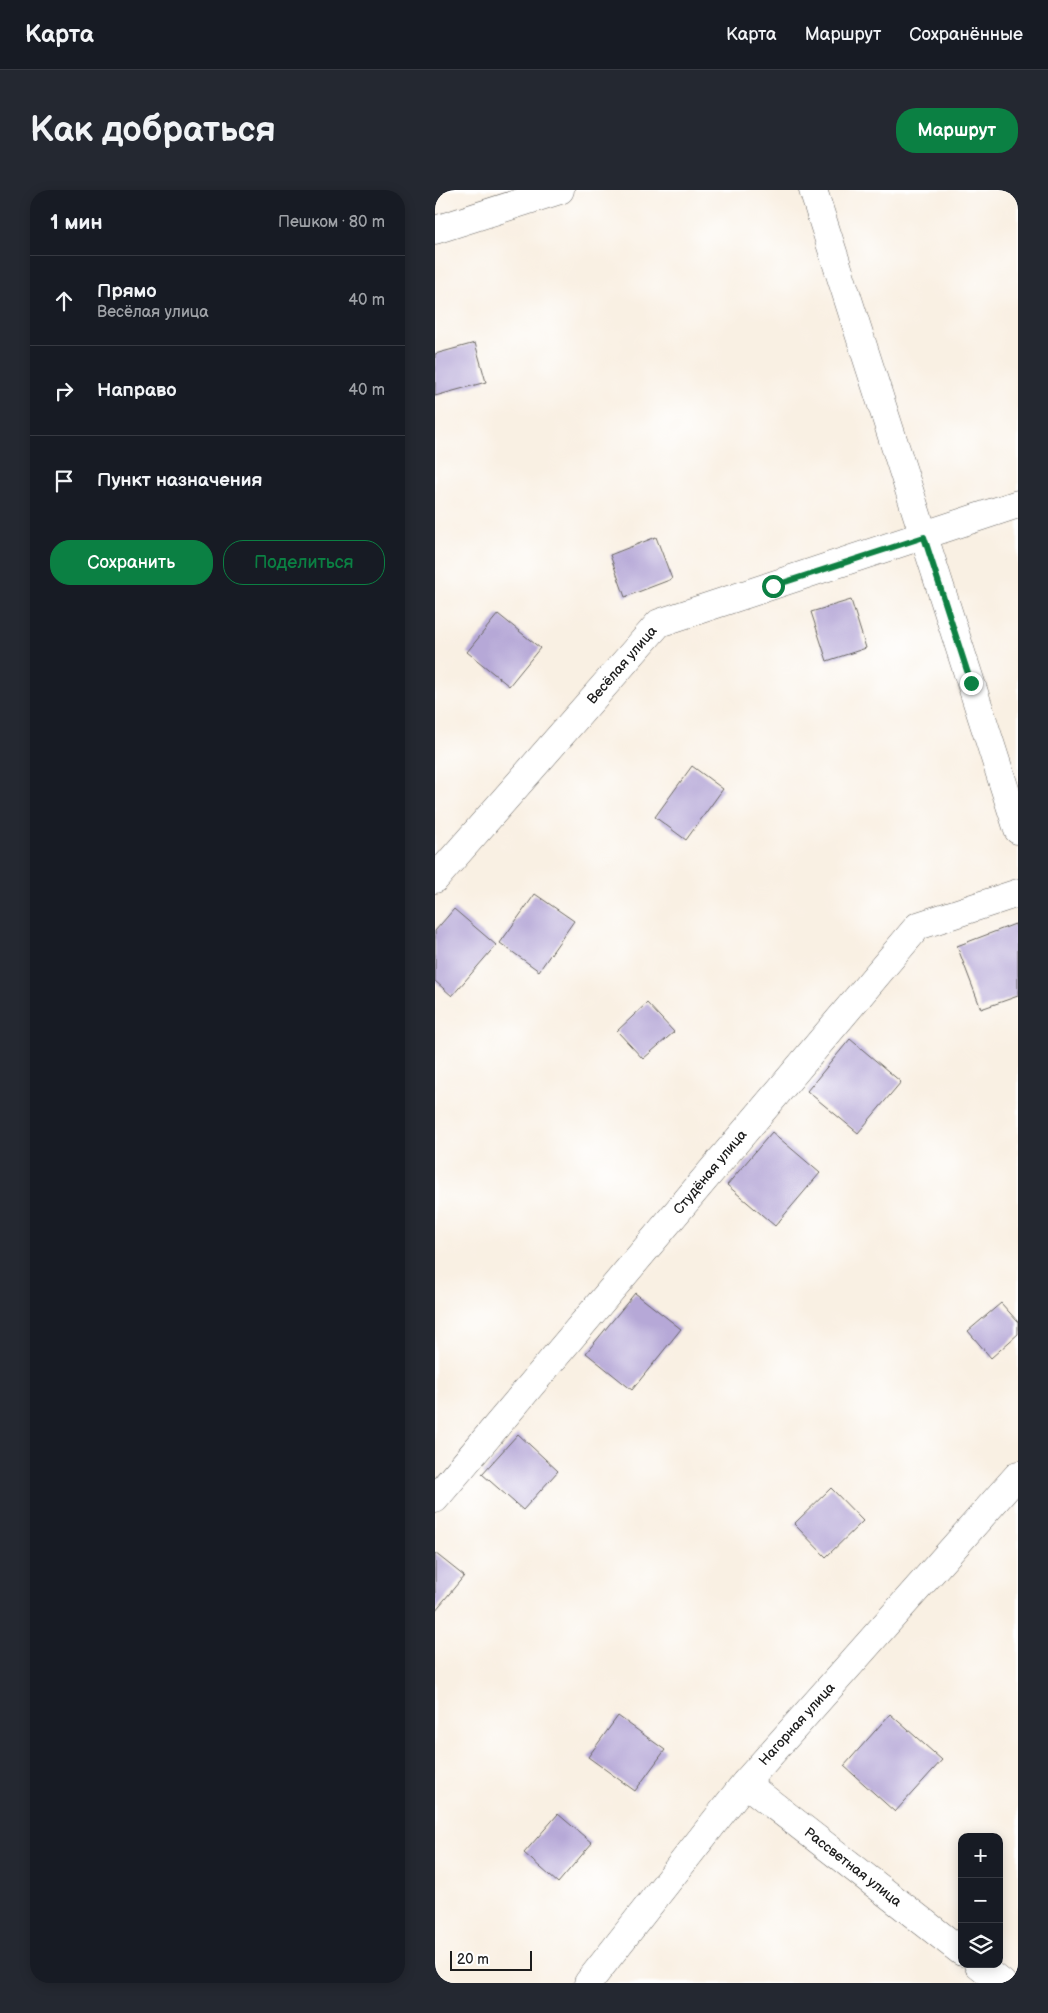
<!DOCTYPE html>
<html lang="ru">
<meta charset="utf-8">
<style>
body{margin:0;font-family:"Balsamiq Sans",sans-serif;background:#242831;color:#f1f3f6}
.controls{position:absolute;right:15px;bottom:15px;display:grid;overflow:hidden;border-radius:10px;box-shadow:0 2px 12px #0003}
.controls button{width:45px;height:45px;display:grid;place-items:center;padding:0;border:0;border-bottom:1px solid #363941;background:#171b24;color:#f1f3f6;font:25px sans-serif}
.scale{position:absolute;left:15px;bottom:12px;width:82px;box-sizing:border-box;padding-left:5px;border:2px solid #1c1c1c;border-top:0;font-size:14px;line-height:18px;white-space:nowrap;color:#1c1c1c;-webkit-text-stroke:4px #fff;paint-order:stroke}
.stop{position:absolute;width:15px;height:15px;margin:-11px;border:4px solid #0b8043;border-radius:50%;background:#fff}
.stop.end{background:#0b8043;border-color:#fff;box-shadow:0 1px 5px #0008}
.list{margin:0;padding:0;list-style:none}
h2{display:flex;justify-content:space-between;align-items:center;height:65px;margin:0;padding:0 20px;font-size:21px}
h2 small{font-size:16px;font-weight:400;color:#9ea1a6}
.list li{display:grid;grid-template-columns:32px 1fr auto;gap:15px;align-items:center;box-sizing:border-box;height:90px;padding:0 20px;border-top:1px solid #363941}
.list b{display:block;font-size:19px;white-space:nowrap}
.list p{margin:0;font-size:16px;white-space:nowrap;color:#9ea1a6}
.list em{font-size:16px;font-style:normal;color:#9ea1a6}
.actions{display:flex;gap:10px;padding:15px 20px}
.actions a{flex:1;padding:11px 0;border:1px solid #0b8043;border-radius:20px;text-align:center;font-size:18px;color:#0b8043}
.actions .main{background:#0b8043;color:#fff}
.icon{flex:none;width:28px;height:28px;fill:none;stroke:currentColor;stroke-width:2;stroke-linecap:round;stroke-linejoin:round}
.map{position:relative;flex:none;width:583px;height:1793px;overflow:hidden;border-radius:20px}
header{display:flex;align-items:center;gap:30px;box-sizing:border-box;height:70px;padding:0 25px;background:#171b24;border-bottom:1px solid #363941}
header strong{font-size:24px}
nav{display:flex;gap:28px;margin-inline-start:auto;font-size:18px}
.intro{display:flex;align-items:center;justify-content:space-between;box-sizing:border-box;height:120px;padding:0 30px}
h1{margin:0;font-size:35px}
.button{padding:12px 22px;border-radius:20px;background:#0b8043;color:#fff;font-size:18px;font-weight:700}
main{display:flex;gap:30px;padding:0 30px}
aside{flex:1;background:#171b24;border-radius:20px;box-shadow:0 2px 12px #0003}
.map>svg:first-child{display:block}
.building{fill:#b6a8d7}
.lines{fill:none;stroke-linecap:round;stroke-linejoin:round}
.street-casing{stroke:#696662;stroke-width:29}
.street{stroke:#fff;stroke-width:28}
.route{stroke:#0b8043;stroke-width:6}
.labels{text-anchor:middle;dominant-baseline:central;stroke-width:4;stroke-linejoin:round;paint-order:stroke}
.street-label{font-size:14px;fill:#1c1c1c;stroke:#fff}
</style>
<header>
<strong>Карта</strong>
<nav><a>Карта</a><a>Маршрут</a><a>Сохранённые</a></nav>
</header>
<div class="intro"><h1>Как добраться</h1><a class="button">Маршрут</a></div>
<main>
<aside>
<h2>1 мин<small>Пешком · 80 m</small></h2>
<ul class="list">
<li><svg class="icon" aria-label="ahead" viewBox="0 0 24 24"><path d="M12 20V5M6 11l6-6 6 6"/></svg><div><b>Прямо</b><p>Весёлая улица</p></div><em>40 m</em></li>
<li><svg class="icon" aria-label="right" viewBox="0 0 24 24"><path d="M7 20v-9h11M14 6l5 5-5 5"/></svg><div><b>Направо</b></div><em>40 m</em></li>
<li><svg class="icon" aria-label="arrive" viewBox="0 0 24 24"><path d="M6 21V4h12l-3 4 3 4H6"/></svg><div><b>Пункт назначения</b></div></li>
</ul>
<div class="actions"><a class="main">Сохранить</a><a>Поделиться</a></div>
</aside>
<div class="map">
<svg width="583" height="1793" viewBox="0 0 583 1793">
<rect width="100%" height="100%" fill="#fff"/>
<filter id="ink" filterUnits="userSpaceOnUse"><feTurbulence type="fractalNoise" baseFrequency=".02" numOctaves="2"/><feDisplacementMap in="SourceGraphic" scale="10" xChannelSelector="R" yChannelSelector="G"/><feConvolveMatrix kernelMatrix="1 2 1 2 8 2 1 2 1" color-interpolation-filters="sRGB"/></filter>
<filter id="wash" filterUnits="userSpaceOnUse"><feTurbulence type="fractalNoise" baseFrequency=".0096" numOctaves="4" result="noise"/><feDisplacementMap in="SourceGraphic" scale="20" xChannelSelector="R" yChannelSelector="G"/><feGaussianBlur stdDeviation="1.12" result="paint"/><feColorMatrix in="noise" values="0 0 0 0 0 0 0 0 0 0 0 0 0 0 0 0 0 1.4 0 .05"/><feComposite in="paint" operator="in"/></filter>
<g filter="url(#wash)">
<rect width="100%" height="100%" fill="#f9f0e3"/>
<g id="blocks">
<path class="building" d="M40,153L51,192L0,206V164Z
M221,347L237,389L190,407L175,365Z
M416,410L431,458L392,471L376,422Z
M63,424L105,458L74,496L32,462Z
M257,576L288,599L251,650L220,627Z
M100,704L139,731L104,781L65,753Z
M19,719L61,755L17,806L0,791V741Z
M580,734L583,741V806L546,819L522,756Z
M212,813L239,842L208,869L182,841Z
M415,849L466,892L423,943L372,901Z
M337,942L385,983L340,1036L292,995Z
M200,1103L246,1139L197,1200L151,1163Z
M566,1113L583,1132V1144L556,1168L533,1141Z
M83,1244L123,1281L88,1320L47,1284Z
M396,1298L428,1331L391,1367L359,1334Z
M0,1363L29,1386L0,1421Z
M455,1524L507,1570L460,1622L409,1576Z
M183,1526L230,1560L200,1601L153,1567Z
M123,1624L157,1653L123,1693L89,1663Z"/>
</g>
</g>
<g filter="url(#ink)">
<use href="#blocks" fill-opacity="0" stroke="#696662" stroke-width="1"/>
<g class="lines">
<g class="street-casing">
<path id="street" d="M378,0L583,640
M0,40L125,0
M0,689L224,433L583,314
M0,1309L483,736L583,703
M310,1593L527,1762
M543,1774L567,1793
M153,1793L310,1593L583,1285"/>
</g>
<use href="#street" class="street"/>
</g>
</g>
<g class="lines" filter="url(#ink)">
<path class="route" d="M338,396L489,347L536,493"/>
</g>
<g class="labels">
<g class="street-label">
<text transform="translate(187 475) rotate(-49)">Весёлая улица</text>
<text transform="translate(275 982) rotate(-50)">Студёная улица</text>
<text transform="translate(362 1534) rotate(-48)">Нагорная улица</text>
<text transform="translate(418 1677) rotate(38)">Рассветная улица</text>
</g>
</g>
</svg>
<div class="controls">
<button>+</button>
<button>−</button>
<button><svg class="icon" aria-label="layers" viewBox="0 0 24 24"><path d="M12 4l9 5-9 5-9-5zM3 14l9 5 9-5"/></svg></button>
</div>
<div class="scale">20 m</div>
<div class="stop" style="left:338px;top:396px"></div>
<div class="stop end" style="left:536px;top:493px"></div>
</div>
</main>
